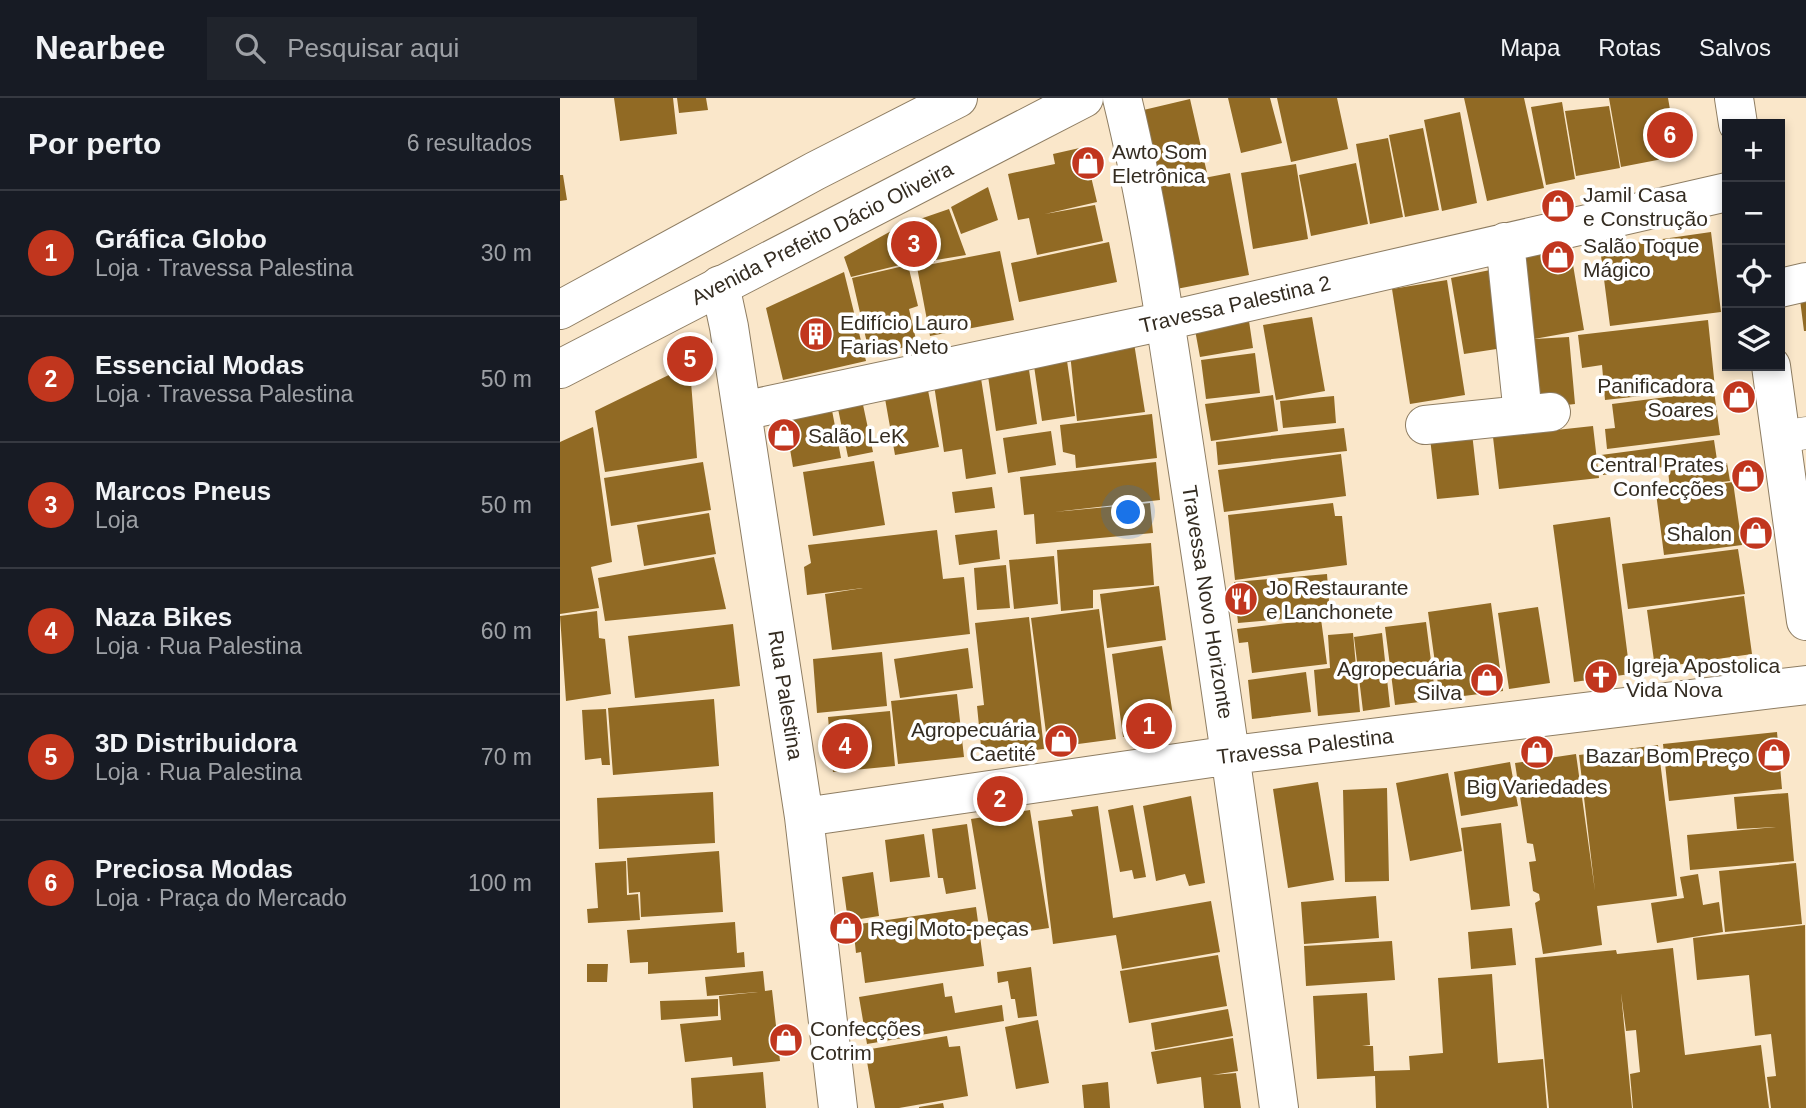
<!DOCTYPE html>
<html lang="pt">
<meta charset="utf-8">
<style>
body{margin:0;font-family:Helvetica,sans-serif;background:#20242c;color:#f1f3f6}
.controls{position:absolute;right:21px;top:21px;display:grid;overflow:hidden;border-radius:0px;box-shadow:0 4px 10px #0003}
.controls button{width:63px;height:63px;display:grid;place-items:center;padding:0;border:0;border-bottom:2px solid #363941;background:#171b24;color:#f1f3f6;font:35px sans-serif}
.you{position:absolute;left:569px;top:415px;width:24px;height:24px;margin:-18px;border:5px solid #fff;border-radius:50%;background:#1a73e8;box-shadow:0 0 0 10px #1a73e833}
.badge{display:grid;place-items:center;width:46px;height:46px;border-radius:50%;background:#c1361e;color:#fff;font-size:23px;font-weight:700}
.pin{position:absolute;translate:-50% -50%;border:4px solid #fff;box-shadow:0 2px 7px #0006}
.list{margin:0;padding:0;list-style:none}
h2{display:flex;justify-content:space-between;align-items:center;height:91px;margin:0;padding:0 28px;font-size:30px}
h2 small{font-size:23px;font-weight:400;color:#9ea1a6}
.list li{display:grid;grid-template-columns:46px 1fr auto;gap:21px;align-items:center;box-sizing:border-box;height:126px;padding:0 28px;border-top:2px solid #363941}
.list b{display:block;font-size:26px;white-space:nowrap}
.list p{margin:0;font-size:23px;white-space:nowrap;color:#9ea1a6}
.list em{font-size:23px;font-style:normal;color:#9ea1a6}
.icon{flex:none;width:38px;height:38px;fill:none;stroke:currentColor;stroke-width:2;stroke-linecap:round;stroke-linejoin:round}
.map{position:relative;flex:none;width:1246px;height:1010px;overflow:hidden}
header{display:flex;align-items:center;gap:42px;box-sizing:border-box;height:98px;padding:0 35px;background:#171b24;border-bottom:2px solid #363941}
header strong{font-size:33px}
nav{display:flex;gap:38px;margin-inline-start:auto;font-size:24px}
.search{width:490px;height:63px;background:#20242c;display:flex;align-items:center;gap:18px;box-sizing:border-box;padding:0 24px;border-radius:0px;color:#9ea1a6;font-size:26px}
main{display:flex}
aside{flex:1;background:#171b24}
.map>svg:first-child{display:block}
.building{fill:#916a24}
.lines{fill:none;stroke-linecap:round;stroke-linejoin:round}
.pedestrian-casing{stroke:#8e7d62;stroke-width:33}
.minor-casing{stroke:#8e7d62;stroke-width:40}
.primary-casing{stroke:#8e7d62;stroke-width:40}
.pedestrian{stroke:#fff;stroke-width:32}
.minor{stroke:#fff;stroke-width:38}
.primary{stroke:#fff;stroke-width:38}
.labels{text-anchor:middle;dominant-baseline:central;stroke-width:7;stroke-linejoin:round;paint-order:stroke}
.poi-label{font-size:21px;fill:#342c21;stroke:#fff;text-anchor:start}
.street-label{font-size:21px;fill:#342c21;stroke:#fff}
</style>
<header>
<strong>Nearbee</strong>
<div class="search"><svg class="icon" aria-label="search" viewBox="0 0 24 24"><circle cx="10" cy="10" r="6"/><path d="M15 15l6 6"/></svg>Pesquisar aqui</div>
<nav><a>Mapa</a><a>Rotas</a><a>Salvos</a></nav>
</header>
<main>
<aside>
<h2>Por perto<small>6 resultados</small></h2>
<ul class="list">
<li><span class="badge">1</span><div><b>Gráfica Globo</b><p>Loja · Travessa Palestina</p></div><em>30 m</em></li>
<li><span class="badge">2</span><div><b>Essencial Modas</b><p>Loja · Travessa Palestina</p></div><em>50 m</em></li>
<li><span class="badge">3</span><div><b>Marcos Pneus</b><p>Loja</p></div><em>50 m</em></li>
<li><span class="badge">4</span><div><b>Naza Bikes</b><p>Loja · Rua Palestina</p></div><em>60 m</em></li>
<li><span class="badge">5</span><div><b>3D Distribuidora</b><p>Loja · Rua Palestina</p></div><em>70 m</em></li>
<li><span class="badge">6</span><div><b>Preciosa Modas</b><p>Loja · Praça do Mercado</p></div><em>100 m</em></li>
</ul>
</aside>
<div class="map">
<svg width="1246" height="1010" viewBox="0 0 1246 1010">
<rect width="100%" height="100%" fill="#fae7ca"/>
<path class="building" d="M54,0H113L117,36L60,43Z
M117,0H146L148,12L119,15Z
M668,0H710L722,45L681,55Z
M717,0H777L788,51L731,64Z
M904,0H964L984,90L927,103Z
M1049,0H1108L1118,58L1061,69Z
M630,1L647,75L592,87L575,14Z
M1002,4L1015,81L986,87L971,9Z
M1049,8L1060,70L1016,78L1005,13Z
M900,14L917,105L882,113L864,22Z
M863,30L879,112L845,119L829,37Z
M828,40L843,119L810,126L796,46Z
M524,49L537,104L485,116L535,107L543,143L477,157L469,120L458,122L448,76L495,66L493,56Z
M796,65L808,126L751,138L739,77Z
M736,66L748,141L693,151L681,75Z
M670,75L689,177L611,192L592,90Z
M0,77H3L7,102L0,103Z
M428,89L438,122L401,136L391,109Z
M389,111L406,157L376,162L360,121Z
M359,122L375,164L351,168L335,132Z
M333,132L348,165L291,179L284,159Z
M1151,134L1161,214L1050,228L1040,150Z
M549,144L557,184L459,204L451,165Z
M1010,149L1024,232L974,241L1009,239L1015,306L971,311L954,159Z
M440,153L454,222L370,238L357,169Z
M348,167L358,208L349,211L357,246L310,258L292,180Z
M930,172L943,250L904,256L891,180Z
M284,174L306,263L223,282L206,210Z
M887,182L905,297L850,306L832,191Z
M1246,193V233H1244L1239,194Z
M752,219L765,293L716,302L703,227Z
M1148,222L1155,290L1045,302L1042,267L1022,270L1018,237Z
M689,223L693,250L640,259L635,232Z
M574,245L585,314L517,323L510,255Z
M695,255L700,295L646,301L641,262Z
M506,256L515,318L482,323L473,261Z
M468,265L477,326L436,333L427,271Z
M117,273L131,284L137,360L45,374L35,313Z
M420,274L436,376L406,381L402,351L384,354L373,280Z
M367,287L379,349L335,357L324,295Z
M1154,293L1160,337L1047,351L1045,331L1055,330L1052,306Z
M713,297L718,333L651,343L645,306Z
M774,298L776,325L723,330L720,303Z
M302,302L313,354L288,359L277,306Z
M271,307L281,360L233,369L224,315Z
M592,316L597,360L516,370L515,357L503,354L500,327Z
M1033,328L1039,380L939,391L933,339Z
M33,329L52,464L31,469L39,510L0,516V344Z
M784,330L787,353L658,367L656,344Z
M491,333L496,367L448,375L443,340Z
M912,335L919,397L877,401L870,340Z
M1154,342L1157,362L1043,377L1041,357Z
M781,356L786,398L664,414L658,372Z
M314,363L325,427L253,438L243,374Z
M143,364L151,412L51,428L44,380Z
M596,364L600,402L494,414L590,405L593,435L476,446L474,416L464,417L460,379Z
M1167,365L1170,383L1110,390L1108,373Z
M1173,384L1182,447L1104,457L1096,395Z
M432,389L435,410L395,415L392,394Z
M773,405L775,418H782L787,467L675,482L668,417Z
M149,415L156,456L84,468L77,427Z
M1050,419L1070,576L1014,584L993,427Z
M377,432L383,481L404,479L410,536L272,552L265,496L303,490L247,497L244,469L251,465L248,447Z
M437,432L440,461L399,467L395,437Z
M591,445L594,487L533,492V510L501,513L497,452Z
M1178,451L1185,496L1068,511L1062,466Z
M494,458L498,506L454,511L449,462Z
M154,459L166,511L45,523L38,480Z
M446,467L450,510L417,512L414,470Z
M767,476L770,517L678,525L674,484Z
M599,488L606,542L547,550L540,496Z
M1184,498L1192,556L1095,570L1087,512Z
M931,505L943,593L880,601L868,514Z
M978,509L990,585L949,591L938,515Z
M539,511L556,641L488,650L471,520Z
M37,513L39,540L45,541L51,596L6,603L0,518Z
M469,519L484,651L422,658L417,608L424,607L415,525Z
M761,521L767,566L692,575L688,544L679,545L677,531Z
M866,524L876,602L835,607L825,529Z
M173,526L180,588L75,600L68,538Z
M793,535L800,614L758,618L754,572L770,570L768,537Z
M822,535L830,609L803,613L794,539Z
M602,548L615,630L563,639L552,556Z
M408,550L413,590L340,600L334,561Z
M322,554L327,608L257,615L253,561Z
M746,574L751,614L692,621L688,582Z
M397,596L404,659L338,666L331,603Z
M154,601L159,668L53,677L48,610Z
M46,611L50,667H42L41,660L25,662L22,612Z
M330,613L335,668L273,674L268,619Z
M1217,634L1222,691L1109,703L1103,646Z
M1098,647L1117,798L1037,808L1042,847L983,856L975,805L980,802L979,796L973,793L969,764L976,763L973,746L967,745L955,665L1016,656L1035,793L1019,657Z
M950,664L958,708L901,718L894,674Z
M888,675L902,753L850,763L836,685Z
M758,684L774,782L728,790L713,691Z
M827,690L829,783L785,784L783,692Z
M153,694L155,745L39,751L37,700Z
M1228,695L1234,763L1130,772L1127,737L1216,729L1177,731L1174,699Z
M631,698L645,785L629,788L625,776L596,783L583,708Z
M573,707L586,779L574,781L572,772L560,774L548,712Z
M538,708L553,820L651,803L660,854L562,871L556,837L493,846L478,723L513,718L511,712Z
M470,712L489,830L431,839L411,721Z
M941,725L950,808L911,812L901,730Z
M407,726L416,791L386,796L383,780H378L372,731Z
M364,736L370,779L330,784L325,742Z
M159,753L163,814L81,819L80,794L69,795L67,760Z
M66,763L67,797L78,796L80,822L28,825L27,811L38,810L35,765Z
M1236,765L1242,826L1165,834L1159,773Z
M313,774L319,818L288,823L282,779Z
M1138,776L1143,807L1159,804L1163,834L1097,845L1091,805L1124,800L1120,779Z
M816,798L819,840L744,846L741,804Z
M416,809L424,868L305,885L301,854L296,855L293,827Z
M175,824L177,855L184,854L185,869L88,876V864L70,865L67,832Z
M1245,827L1246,1010H1211L1207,979L1216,978L1211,936L1195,938L1189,877L1137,882L1133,840Z
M952,830L956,867L911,871L908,834Z
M832,843L835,882L746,888L744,848Z
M1113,850L1125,957L1201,947L1209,1010H1073L1070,976L1080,974L1076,932L1066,933L1061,895L1072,1010H989L975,860L1056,852L1057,856Z
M658,857L667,908L569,925L560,873Z
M27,866H48L47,884H27Z
M471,869L477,918L458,920L455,901H451L448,883L438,885L437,874Z
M203,873L205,893L212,892L220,963L173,968L172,959L125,964L120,926L161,922L159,898L198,894L147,898L145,879Z
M932,876L938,965L983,961L987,1010H816L815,978L757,981L753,898L807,895L810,947L802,948H813L814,973L850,972L849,958L883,955L878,880Z
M383,885L385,899L392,898L395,915L442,907L444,923L307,946L299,899Z
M158,901V918L101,922L100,903Z
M668,911L673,938L595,952L591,925Z
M478,922L489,985L456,991L445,929Z
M387,938L389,949L400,948L408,998L339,1010H315L305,952Z
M673,940L678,973L652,977L676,975L681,1010H644L641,979L597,986L591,954Z
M203,974L206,1010H133L131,980Z
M548,984L550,1010H524L522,987Z
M383,1005L384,1010H359V1009Z"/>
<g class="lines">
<g class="pedestrian-casing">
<path id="pedestrian" d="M1221,339L1246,335"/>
</g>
<g class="minor-casing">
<path id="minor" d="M562,0C593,127 610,257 630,386C662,594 691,802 719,1010
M1174,0L1178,26
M945,144L963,317
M160,187L169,229L244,719L278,1010
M1220,190L1246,184
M1211,268L1246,523
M182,313L605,223L1167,94
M865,327L991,314
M244,719L672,657L1246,587"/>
</g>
<g class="primary-casing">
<path id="primary" d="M0,212L255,73L398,0
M0,271L524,0"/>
</g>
<use href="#pedestrian" class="pedestrian"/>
<use href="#minor" class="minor"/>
<use href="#primary" class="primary"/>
</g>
<defs>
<g id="shop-disc" transform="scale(1.75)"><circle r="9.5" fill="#c1361e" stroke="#fff"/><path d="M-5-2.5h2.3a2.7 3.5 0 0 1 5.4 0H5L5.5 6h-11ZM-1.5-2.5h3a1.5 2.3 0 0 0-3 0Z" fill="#fff"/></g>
<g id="building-disc" transform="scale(1.75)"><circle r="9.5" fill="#c1361e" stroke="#fff"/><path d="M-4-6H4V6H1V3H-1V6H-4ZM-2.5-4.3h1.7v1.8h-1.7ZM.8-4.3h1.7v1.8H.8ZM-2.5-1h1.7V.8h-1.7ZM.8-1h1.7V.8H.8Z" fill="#fff"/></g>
<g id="restaurant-disc" transform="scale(1.75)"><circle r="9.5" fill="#c1361e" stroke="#fff"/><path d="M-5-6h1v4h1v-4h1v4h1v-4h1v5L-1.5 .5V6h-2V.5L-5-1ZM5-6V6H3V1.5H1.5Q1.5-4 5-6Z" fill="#fff"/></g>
<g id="church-disc" transform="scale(1.75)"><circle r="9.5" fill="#c1361e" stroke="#fff"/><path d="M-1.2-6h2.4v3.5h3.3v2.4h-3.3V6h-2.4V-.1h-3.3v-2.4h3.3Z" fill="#fff"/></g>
</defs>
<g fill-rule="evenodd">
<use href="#shop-disc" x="528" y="65"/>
<use href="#shop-disc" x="998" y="108"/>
<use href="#shop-disc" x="998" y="159"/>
<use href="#building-disc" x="256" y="236"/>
<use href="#shop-disc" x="1179" y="299"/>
<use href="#shop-disc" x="224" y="337"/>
<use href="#shop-disc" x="1188" y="378"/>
<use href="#shop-disc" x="1196" y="435"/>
<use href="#restaurant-disc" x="681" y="501"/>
<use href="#church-disc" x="1041" y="579"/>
<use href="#shop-disc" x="927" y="582"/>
<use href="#shop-disc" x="501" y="643"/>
<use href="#shop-disc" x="977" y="654"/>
<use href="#shop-disc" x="1214" y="657"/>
<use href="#shop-disc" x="286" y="830"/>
<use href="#shop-disc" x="226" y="942"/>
</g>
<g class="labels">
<g class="poi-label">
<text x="552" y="53">Awto Som<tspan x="552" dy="24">Eletrônica</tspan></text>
<text x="1023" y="96">Jamil Casa<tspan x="1023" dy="24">e Construção</tspan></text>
<text x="1023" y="147">Salão Toque<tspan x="1023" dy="24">Mágico</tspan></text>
<text x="280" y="224">Edifício Lauro<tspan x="280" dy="24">Farias Neto</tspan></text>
<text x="1154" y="287" text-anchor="end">Panificadora<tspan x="1154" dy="24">Soares</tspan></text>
<text x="248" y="337">Salão LeK</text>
<text x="1164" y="366" text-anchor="end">Central Prates<tspan x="1164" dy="24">Confecções</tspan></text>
<text x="1172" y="435" text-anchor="end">Shalon</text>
<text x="706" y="489">Jo Restaurante<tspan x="706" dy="24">e Lanchonete</tspan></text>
<text x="1066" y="567">Igreja Apostolica<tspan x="1066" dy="24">Vida Nova</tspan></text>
<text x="902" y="570" text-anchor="end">Agropecuária<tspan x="902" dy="24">Silva</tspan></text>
<text x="476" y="631" text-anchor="end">Agropecuária<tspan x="476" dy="24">Caetité</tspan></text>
<text x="1190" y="657" text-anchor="end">Bazar Bom Preço</text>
<text x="977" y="688" text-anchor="middle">Big Variedades</text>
<text x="310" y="830">Regi Moto-peças</text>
<text x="250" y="930">Confecções<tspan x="250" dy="24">Cotrim</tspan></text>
</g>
<g class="street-label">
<text transform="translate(262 135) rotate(-27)">Avenida Prefeito Dácio Oliveira</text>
<text transform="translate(675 206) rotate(-13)">Travessa Palestina 2</text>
<text transform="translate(648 504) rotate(81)">Travessa Novo Horizonte</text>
<text transform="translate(226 597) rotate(81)">Rua Palestina</text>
<text transform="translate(745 648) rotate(-7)">Travessa Palestina</text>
</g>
</g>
</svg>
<div class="controls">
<button>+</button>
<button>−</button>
<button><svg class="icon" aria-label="locate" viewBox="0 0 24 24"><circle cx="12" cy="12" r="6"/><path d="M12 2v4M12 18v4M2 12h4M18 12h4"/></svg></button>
<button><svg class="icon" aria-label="layers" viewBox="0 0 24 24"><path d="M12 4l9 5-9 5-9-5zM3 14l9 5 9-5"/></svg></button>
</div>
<div class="you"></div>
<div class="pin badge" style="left:589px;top:628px">1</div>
<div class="pin badge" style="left:440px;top:701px">2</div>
<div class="pin badge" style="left:354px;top:146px">3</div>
<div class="pin badge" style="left:285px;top:648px">4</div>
<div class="pin badge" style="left:130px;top:261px">5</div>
<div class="pin badge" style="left:1110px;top:37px">6</div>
</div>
</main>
